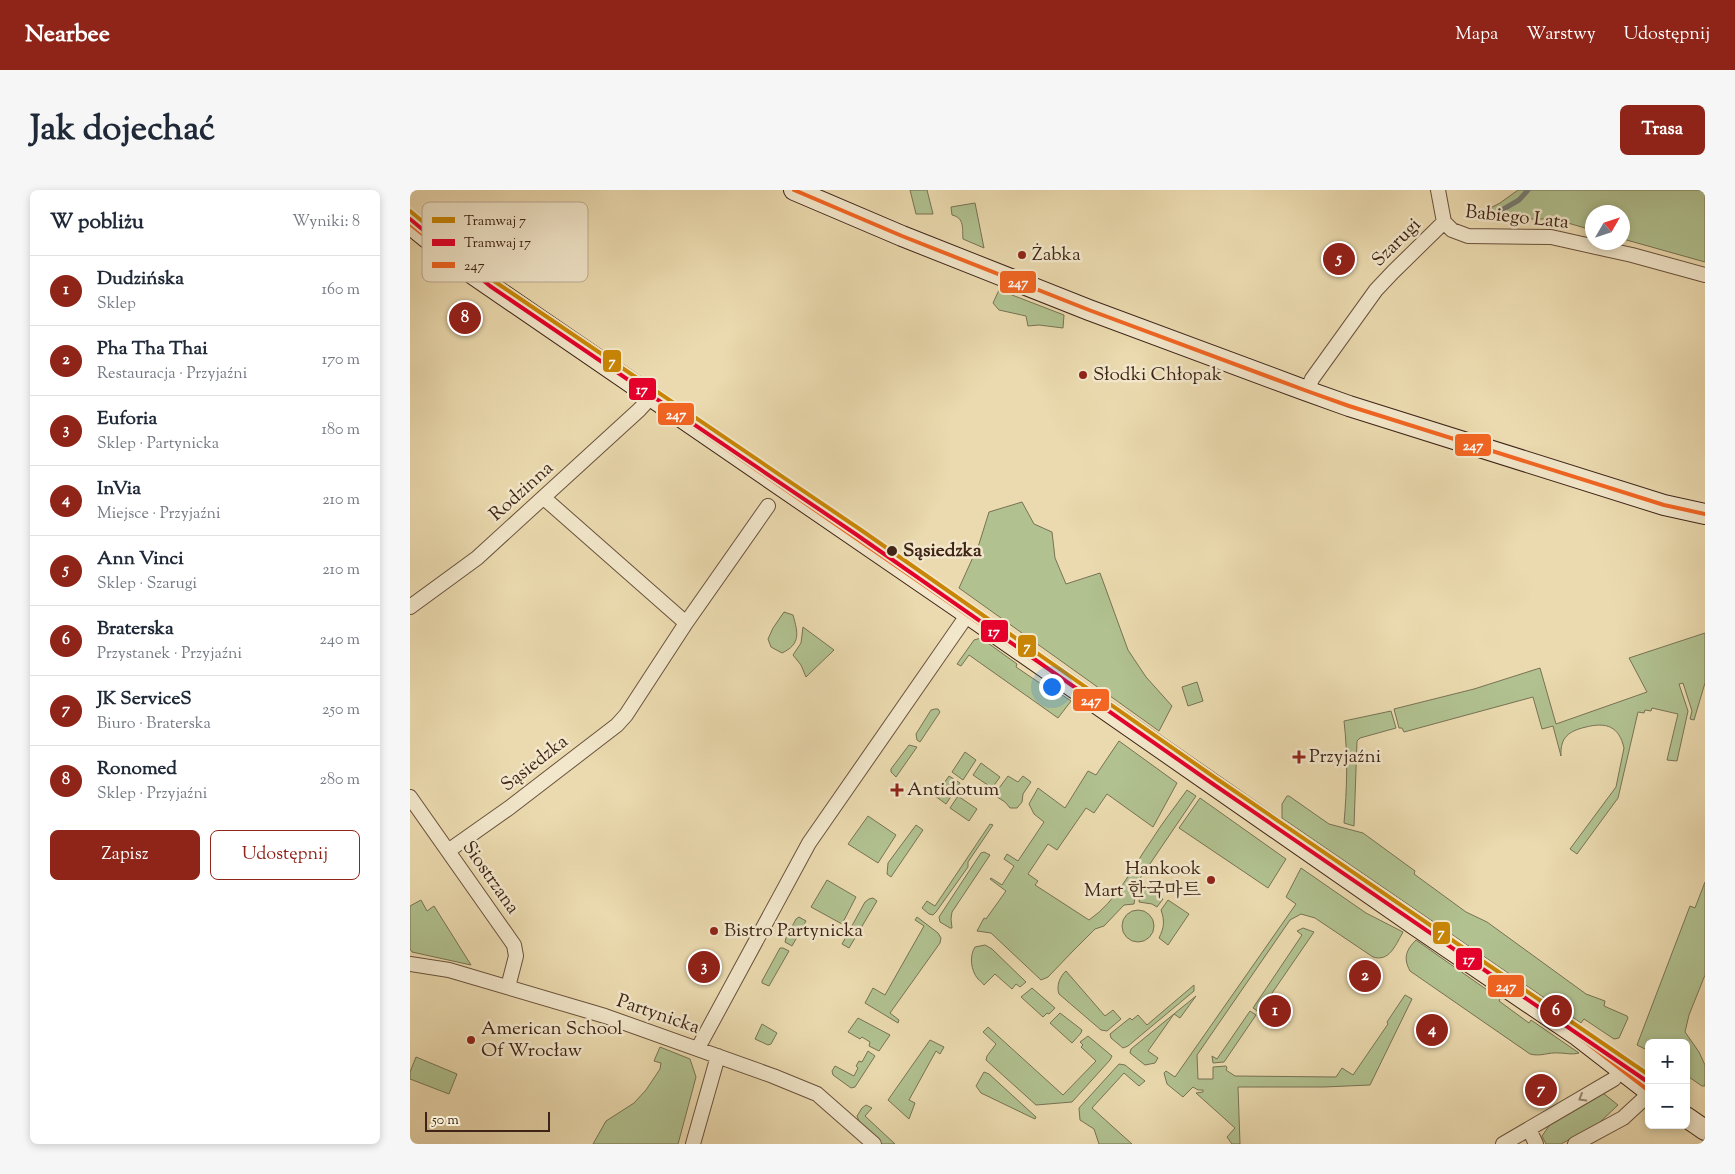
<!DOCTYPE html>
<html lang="pl">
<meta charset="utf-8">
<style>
body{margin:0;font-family:"Sorts Mill Goudy","Noto Serif KR",serif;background:#f6f6f7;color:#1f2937}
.controls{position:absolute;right:15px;bottom:15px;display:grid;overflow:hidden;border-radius:8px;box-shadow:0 2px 8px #0003}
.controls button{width:45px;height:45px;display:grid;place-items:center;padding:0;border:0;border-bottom:1px solid #e0e1e3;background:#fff;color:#1f2937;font:25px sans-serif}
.compass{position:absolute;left:1175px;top:15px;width:45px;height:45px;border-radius:50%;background:#fff;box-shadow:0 2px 8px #0003;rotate:51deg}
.scale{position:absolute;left:15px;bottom:12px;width:125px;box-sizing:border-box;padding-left:5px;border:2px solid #3f2417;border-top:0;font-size:14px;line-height:18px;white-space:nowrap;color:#3f2417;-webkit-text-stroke:4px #f2e7cb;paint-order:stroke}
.you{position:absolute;left:641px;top:496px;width:18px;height:18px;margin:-12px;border:4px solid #fff;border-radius:50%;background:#1a73e8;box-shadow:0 0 0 8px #1a73e833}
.badge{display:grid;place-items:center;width:32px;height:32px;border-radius:50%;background:#8f2418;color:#fff;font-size:16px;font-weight:700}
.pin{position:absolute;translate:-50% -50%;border:2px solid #fff;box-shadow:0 1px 5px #0006}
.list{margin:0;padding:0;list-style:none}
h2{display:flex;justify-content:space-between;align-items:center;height:65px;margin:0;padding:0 20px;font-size:21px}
h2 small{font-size:16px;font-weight:400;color:#747a83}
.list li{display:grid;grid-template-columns:32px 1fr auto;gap:15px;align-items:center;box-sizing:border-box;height:70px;padding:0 20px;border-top:1px solid #e0e1e3}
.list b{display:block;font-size:19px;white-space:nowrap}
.list p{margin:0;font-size:16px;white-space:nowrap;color:#747a83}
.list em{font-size:16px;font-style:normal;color:#747a83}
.actions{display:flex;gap:10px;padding:15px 20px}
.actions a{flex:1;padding:11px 0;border:1px solid #8f2418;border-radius:8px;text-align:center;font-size:18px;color:#8f2418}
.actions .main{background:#8f2418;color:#fff}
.map{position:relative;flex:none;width:1295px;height:954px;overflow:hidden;border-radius:8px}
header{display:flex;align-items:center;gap:30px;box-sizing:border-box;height:70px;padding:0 25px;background:#8f2418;color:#fff}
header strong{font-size:24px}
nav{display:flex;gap:28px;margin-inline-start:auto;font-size:18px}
.intro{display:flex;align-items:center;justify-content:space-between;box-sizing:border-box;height:120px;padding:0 30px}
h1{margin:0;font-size:35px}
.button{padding:12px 22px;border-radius:8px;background:#8f2418;color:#fff;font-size:18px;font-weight:700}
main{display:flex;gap:30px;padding:0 30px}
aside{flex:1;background:#fff;border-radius:8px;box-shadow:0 2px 8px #0003}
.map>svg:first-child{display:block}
.green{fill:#b1c190;stroke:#787254}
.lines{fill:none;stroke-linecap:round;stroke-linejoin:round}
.stream{stroke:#767d75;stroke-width:5}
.street-casing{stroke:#6a523d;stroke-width:16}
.secondary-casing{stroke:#3f2417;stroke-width:22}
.street{stroke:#f2e7cb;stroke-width:14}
.secondary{stroke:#f2e7cb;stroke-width:20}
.bus-1-casing{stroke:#f2e7cb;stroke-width:8}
.bus-1{stroke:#f26522;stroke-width:4}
.tram-1-casing{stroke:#f2e7cb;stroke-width:8}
.tram-2-casing{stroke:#f2e7cb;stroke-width:8}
.tram-1{stroke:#c98606;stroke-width:4}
.tram-2{stroke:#e4002b;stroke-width:4}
.oneway{stroke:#988671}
.poi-dot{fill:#8f2418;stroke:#f2e7cb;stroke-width:2}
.stop-dot{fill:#3f2417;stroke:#f2e7cb;stroke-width:2}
.labels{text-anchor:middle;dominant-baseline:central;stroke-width:5;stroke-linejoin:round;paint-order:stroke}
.street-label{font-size:19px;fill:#3f2417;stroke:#f2e7cb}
.poi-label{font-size:19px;fill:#3f2417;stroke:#f2e7cb;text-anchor:start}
.stop-label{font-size:19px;font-weight:bold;fill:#3f2417;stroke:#f2e7cb;text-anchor:start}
.key{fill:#f2e7cb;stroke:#bcac95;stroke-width:1}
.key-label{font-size:14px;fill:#3f2417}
.line-badge{stroke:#f2e7cb;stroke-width:2}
.badge-label{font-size:14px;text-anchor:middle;font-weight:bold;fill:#fff}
</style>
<header>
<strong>Nearbee</strong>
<nav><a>Mapa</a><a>Warstwy</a><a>Udostępnij</a></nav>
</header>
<div class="intro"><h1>Jak dojechać</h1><a class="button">Trasa</a></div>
<main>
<aside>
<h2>W pobliżu<small>Wyniki: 8</small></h2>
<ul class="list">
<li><span class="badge">1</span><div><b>Dudzińska</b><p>Sklep</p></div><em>160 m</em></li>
<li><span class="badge">2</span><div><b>Pha Tha Thai</b><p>Restauracja · Przyjaźni</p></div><em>170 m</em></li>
<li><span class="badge">3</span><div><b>Euforia</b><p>Sklep · Partynicka</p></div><em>180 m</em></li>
<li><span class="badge">4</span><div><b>InVia</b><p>Miejsce · Przyjaźni</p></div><em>210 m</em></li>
<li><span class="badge">5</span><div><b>Ann Vinci</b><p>Sklep · Szarugi</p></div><em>210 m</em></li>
<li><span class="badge">6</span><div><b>Braterska</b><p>Przystanek · Przyjaźni</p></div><em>240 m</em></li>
<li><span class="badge">7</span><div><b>JK ServiceS</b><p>Biuro · Braterska</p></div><em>250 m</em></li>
<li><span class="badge">8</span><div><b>Ronomed</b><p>Sklep · Przyjaźni</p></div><em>280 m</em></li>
</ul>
<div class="actions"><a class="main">Zapisz</a><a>Udostępnij</a></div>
</aside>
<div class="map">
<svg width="1295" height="954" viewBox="0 0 1295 954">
<rect width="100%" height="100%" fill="#ebdaaf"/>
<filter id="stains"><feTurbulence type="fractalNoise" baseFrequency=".004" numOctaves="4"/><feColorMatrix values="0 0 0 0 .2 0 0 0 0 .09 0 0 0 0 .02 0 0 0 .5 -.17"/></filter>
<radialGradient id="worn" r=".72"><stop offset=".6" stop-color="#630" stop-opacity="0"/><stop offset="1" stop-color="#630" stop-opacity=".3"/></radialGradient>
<path class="green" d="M500,0H517L523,24H506Z
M1108,0H1295V72L1213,49L1212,22H1182V40L1144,29H1091L1065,26L1090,13Z
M565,13L574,58L553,49C552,39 555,28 542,25L541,17Z
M589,100L654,125L653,138L629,135L618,136L616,126L589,120L583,113Z
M612,312L624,334L642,342L645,368L656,394L690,383L718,460L736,487L762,516L749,541L549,398L569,354L579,322Z
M374,422L383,425C388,443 391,454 372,463L361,457L358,449L363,438Z
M393,437L424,460L396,487L391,475L383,465L391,453Z
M1295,443V493L1284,530L1280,529L1282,521L1273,493L1269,494L1278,521L1267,571L1257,570L1268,524L1242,518L1241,521L1235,520L1234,523L1228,522L1208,608L1167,664L1160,659L1206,597L1214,558C1209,536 1196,532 1176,537C1159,541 1150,547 1151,566L1143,536L1132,539L1123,507L994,542L992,538H989L984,519L1064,499L1130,478L1146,534L1237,502L1219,468Z
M571,448L607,474L606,477L637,498L639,496L661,511L648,528L559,465L551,476L547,474L564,450Z
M787,492L793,511L778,516L772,497Z
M525,519H528L530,522L510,552L507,550L506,544L521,520Z
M981,521L986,538L950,548L947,551L944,636L934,633C937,599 938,565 934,531Z
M709,551L767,593L743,637L697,604L684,623L676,618L647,660L638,654L618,684L628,691L625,695L679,730C707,711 722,678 741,651C752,633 765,617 777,600L786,606L727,693L724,714L714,715L694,736L685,739L663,761L638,787L631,790L581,743L567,741L574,728L576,729L596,701L580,689L581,688L592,695L604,676L594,669L597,664L608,671L634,632L624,624L619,614L628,598L655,618L678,581L686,585Z
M499,555L507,557L486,587L481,582V579Z
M555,562L566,570L553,590L542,582Z
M571,573L590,587L582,598L563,585Z
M539,586L550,593L536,614L525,606Z
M598,586L608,592L613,586L621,592L613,604L612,612L607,618H600L595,612L584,605Z
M548,606L567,619L559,631L540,618Z
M877,606H879L919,634L953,643L1005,681L1004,684L1056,722L1077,732L1176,804L1195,811L1194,816L1217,826L1218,828L1209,848L1204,849L1174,829L1171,833L872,628V614Z
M790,608L876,669L858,698L769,638Z
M458,626L486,645L468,673L438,654Z
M580,634L583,635L558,672V677L526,722L523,725L519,724L512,718L517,711L525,716Z
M506,635L513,640L481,687L477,684L478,673Z
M574,662L580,665L542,722L541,729L542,738H540L530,732L529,727L565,672L571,663Z
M891,678L956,723L993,742L992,744C985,756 979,772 963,767L905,728L891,724L880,730L787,865L788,889H803V877L816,876L817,878L816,880L825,886L926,887L932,878L943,885L978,834L977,832L995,805L1002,809L960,895L914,897H828L830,954H822L817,947L825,938L786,903L793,902V900H788L783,897L773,907L757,894L754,883L756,881L765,887L886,714L876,707Z
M417,690L446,707L432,734L401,717Z
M1295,692V785L1279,825L1275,842L1289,862L1295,875V896H1292L1276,885V853H1239V861L1227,855L1280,716L1285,718Z
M731,694L753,709L747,717L742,714L729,712Z
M463,708L467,711L439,758L432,754L455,712L459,709Z
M11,710L17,721L24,716L61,775L2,762L0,759V716Z
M758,710L779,724L758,755L749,748C754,738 755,731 751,720Z
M712 736a16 16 0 1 1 32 0a16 16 0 1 1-32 0Z
M389,727L396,731L382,756L375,752L376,748L386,729Z
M507,727L528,743L531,748L530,753L480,823L489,830L488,833L455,813L463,798L475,805L514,736L505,730Z
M893,738L904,742L849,822L843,818L892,745L887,741Z
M1006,750L1090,809L1089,811L1119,833L1121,830L1169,863C1161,865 1156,863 1149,863C1138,862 1131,867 1120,864L1000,781C993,768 996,760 1006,750Z
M575,755L582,759L616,792L610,797L606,794L602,799L585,784L574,795C573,793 570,791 568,789C561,781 559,766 565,757Z
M370,758H373L379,761L359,796L352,793V791Z
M656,781L695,826L703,820L711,829L697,841L691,840L649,804C646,796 650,786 656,781Z
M784,795V801L718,856L713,858L701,848L700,844L720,828L722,830L728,825L737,835Z
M622,798L645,818L639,824L637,823L633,827L611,807Z
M786,806L770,828L764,824L738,861L748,868L745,873L735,875L720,863L721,859Z
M840,821L846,825L814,872L803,873L802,866L807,869Z
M650,823L672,840L671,843L662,853L640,833Z
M448,828L480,845L469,861L459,856L460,852L452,847L450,849L438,842Z
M352,834L367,843L361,854L358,855L345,849Z
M578,837L653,905L686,871L671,857L673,855L670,852L678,846L702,866L700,870L662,912L626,915L576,870L577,866L586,854L573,842Z
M520,850L534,857L530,864L526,861L499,910L505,913L499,929L478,910Z
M250,857L280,869L286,887L268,954H183L196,931L224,913L236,900L250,879L251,873L244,871Z
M458,861L465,866L445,897L441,898L423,885L422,881L425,876L444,886L448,878L446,876L449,871L452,872Z
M6,867L47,884L39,904L0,889V882Z
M709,874L715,875L735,891L729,896L714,883L682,918L722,954H689L684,939L670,930L669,918Z
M574,882L579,884L626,927L625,929L571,903L566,896Z
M1193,903L1208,915L1188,934L1151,954H1136L1132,946L1141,933Z
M456,915L462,918L455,926L485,954H472L450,934L447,926L452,918Z"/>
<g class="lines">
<path class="stream" d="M1080,27L1109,10L1118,0"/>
<g class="street-casing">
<path id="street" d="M1028,0L1034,32
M1034,32L1042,40L1058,46L1141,47L1222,65L1295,85
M897,201L902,189L966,100L983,82L1034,32
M134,308L276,433
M0,417L67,368L229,220L242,206
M0,607L104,755L106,766L98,797
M38,661L99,618L207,535L216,525L276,433L358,316
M0,774L39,780L195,826L363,886L407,904L464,954
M288,858L399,653L558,424
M1119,939L1126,954
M283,954L308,866
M1093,954L1204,889L1211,879
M1165,954L1213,928L1239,904"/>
</g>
<g class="secondary-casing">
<path id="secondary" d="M384,0L492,46L679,120L897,201L939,216L1254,315L1295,324
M0,34L54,78L558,424L1005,735L1168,846L1239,901
M1276,927L1295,940"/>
</g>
<use href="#street" class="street"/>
<use href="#secondary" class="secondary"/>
<g class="bus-1-casing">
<path id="bus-1" d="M384,0L492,46L679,120L897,201L939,216L1254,315L1295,324
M0,34L54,78L1168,846L1239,901"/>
</g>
<use href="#bus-1" class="bus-1"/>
<g class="tram-1-casing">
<path id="tram-1" d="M0,21L84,91L451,340L807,589L1239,885"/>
</g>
<g class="tram-2-casing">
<path id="tram-2" d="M0,29L80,96L447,345L803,594L1235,890"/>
</g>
<use href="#tram-1" class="tram-1"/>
<use href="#tram-2" class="tram-2"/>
</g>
<defs><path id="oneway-chevron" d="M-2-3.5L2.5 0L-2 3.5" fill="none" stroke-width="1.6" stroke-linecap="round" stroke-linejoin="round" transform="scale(1.25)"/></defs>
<use class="oneway" href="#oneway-chevron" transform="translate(1172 908) rotate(150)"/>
<g class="poi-dot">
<circle cx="612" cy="65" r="5"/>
<circle cx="673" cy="185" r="5"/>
<path d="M886.5 559.5h5v5h5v5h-5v5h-5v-5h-5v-5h5z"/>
<path d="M484.5 592.5h5v5h5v5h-5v5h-5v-5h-5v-5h5z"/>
<circle cx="801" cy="690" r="5"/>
<circle cx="304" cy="741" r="5"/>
<circle cx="61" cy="850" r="5"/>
</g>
<circle class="stop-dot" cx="482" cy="361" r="6"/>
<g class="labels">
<g class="street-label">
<text transform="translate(1107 28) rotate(6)">Babiego Lata</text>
<text transform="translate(987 53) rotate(-45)">Szarugi</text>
<text transform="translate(112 302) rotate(-42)">Rodzinna</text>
<text transform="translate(125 574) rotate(-38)">Sąsiedzka</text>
<text transform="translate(80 688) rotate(55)">Siostrzana</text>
<text transform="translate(248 825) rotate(19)">Partynicka</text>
</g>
<g class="poi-label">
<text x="622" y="65">Żabka</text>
<text x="683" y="185">Słodki Chłopak</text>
<text x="899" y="567">Przyjaźni</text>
<text x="497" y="600">Antidotum</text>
<text x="791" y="679" text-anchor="end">Hankook<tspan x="791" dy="22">Mart 한국마트</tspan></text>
<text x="314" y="741">Bistro Partynicka</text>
<text x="71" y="839">American School<tspan x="71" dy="22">Of Wrocław</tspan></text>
</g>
<g class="stop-label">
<text x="493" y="361">Sąsiedzka</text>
</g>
</g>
<rect x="12" y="12" width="166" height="80" rx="8" class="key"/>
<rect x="22" y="27" width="23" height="6" fill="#c98606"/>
<rect x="22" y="49" width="23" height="7" fill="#e4002b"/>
<rect x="22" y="72" width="23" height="6" fill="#f26522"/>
<g class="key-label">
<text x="54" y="35">Tramwaj 7</text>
<text x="54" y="57">Tramwaj 17</text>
<text x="54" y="80">247</text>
</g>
<g class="line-badge">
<rect x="589" y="80" width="38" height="24" rx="5" fill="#f26522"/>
<rect x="192" y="159" width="20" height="24" rx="5" fill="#c98606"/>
<rect x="218" y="187" width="29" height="24" rx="5" fill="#e4002b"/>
<rect x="247" y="212" width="38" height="24" rx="5" fill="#f26522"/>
<rect x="1044" y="243" width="38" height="24" rx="5" fill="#f26522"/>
<rect x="570" y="429" width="29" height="24" rx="5" fill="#e4002b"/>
<rect x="607" y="444" width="20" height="24" rx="5" fill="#c98606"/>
<rect x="662" y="498" width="38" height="24" rx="5" fill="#f26522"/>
<rect x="1022" y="731" width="19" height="24" rx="5" fill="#c98606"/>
<rect x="1045" y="757" width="28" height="24" rx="5" fill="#e4002b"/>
<rect x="1077" y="784" width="38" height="24" rx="5" fill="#f26522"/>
</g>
<g class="badge-label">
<text x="608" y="97">247</text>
<text x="202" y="176">7</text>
<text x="232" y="204">17</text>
<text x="266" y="229">247</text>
<text x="1063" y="260">247</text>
<text x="584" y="446">17</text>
<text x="617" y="461">7</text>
<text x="681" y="515">247</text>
<text x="1031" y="747">7</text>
<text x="1059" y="774">17</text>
<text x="1096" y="801">247</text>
</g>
<rect width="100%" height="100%" filter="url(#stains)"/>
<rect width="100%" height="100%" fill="url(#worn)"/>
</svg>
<div class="controls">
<button>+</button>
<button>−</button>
</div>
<svg class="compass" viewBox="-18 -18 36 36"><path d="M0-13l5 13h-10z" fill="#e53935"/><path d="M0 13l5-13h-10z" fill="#747a83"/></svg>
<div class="scale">50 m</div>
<div class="you"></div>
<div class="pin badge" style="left:865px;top:821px">1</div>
<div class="pin badge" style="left:955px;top:786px">2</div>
<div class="pin badge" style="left:294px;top:777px">3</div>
<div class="pin badge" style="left:1022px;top:840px">4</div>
<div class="pin badge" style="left:929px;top:69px">5</div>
<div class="pin badge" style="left:1146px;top:821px">6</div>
<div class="pin badge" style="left:1131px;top:900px">7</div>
<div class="pin badge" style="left:55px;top:128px">8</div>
</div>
</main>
